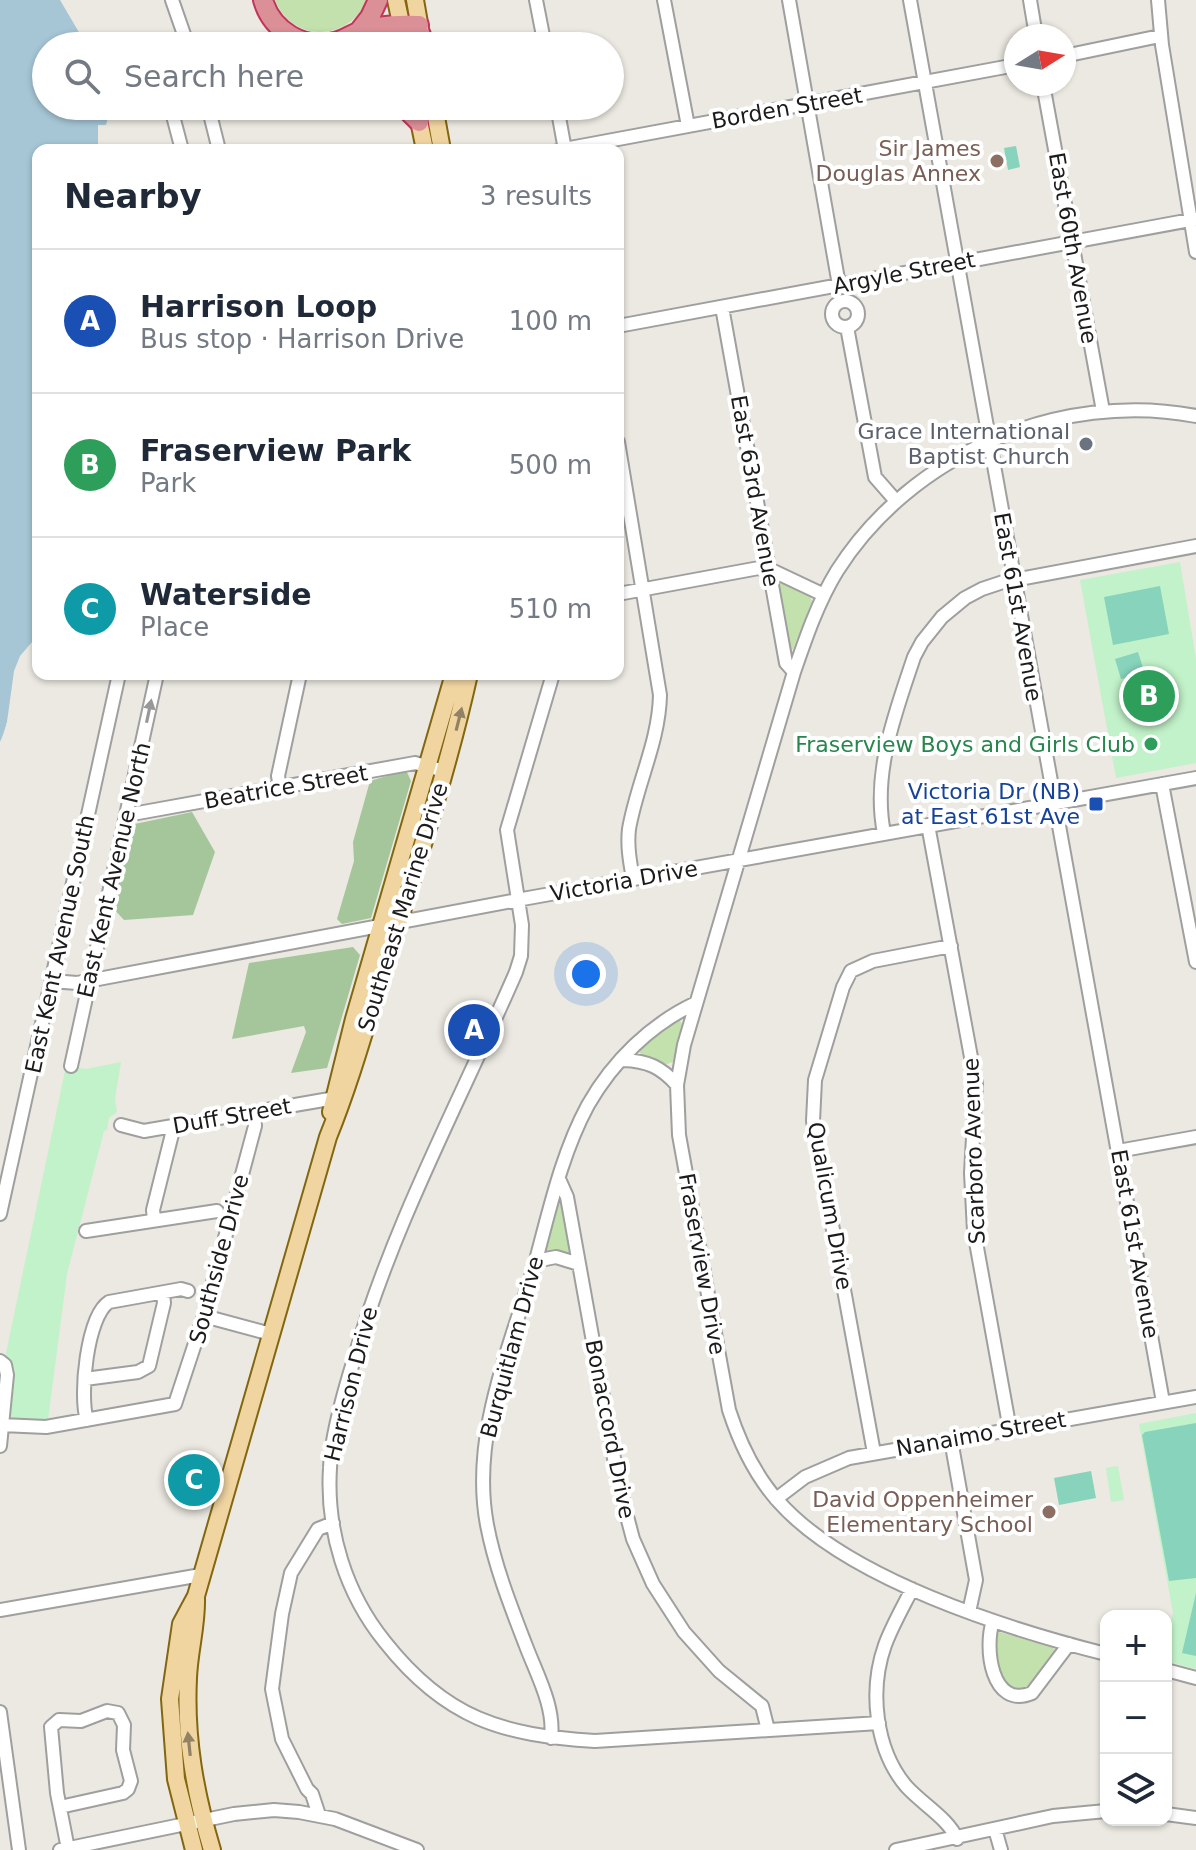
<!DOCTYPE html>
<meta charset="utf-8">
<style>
body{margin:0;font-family:"DejaVu Sans",sans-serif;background:#f6f6f7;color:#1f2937}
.controls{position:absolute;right:24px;bottom:24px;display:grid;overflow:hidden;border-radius:16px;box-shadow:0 2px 6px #0004}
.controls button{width:72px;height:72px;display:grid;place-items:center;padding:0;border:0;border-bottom:2px solid #e0e1e3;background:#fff;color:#1f2937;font:40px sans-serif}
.compass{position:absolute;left:1004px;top:24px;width:72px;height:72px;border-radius:50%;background:#fff;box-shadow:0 2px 6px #0004;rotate:79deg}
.you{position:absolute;left:586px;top:974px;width:28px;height:28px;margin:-20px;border:6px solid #fff;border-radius:50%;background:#1a73e8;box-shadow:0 0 0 12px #1a73e833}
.badge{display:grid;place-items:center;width:52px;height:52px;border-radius:50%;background:#b02215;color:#fff;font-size:26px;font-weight:700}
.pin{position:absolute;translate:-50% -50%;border:4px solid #fff;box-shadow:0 2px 8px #0006}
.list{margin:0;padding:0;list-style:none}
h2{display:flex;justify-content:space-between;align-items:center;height:104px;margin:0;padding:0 32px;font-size:34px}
h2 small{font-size:26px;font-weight:400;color:#747a83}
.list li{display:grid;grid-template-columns:52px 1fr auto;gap:24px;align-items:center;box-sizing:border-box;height:144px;padding:0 32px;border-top:2px solid #e0e1e3}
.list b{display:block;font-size:30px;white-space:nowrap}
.list p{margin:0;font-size:26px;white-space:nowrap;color:#747a83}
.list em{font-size:26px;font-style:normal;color:#747a83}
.icon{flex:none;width:44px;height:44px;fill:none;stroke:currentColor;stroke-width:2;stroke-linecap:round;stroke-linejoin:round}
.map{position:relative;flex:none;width:1196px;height:1850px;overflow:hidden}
.search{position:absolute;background:#fff;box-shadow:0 2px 6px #0004;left:32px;top:32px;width:592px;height:88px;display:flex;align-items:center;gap:20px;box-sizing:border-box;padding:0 28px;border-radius:44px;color:#747a83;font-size:30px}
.panel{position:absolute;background:#fff;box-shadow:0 2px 6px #0004;left:32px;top:144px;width:592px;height:536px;border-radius:16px}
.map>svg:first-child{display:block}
.grass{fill:#c2e1ac}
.forest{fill:#a4c69a}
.park{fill:#c2f2c9}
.pitch{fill:#87d3bc}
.water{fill:#a6c6d5}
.pier{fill:#ebe9e1}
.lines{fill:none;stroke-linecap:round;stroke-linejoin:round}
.minor-casing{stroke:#9f9f9f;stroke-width:16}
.major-casing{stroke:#826610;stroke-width:20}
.highway-casing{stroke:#c1365a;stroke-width:22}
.minor{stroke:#fff;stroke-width:12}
.major{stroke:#f1d5a1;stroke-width:16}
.highway{stroke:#db9098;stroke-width:18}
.oneway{fill:#989898}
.oneway2{fill:#918165}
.education-dot{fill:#8d6e63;stroke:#fff;stroke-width:3}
.worship-dot{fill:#6b7280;stroke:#fff;stroke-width:3}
.leisure-dot{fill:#2e9e5b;stroke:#fff;stroke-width:3}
.transit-dot{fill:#1a4fb4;stroke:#fff;stroke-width:3}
.labels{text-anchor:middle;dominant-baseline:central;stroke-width:8;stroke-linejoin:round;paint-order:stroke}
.street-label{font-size:22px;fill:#1b1b1b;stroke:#fff}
.education-label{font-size:22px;fill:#785e54;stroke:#fff;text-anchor:end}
.worship-label{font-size:22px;fill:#5b616d;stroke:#fff;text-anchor:end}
.leisure-label{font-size:22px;fill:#27864d;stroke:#fff;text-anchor:end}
.transit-label{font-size:22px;fill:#164399;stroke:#fff;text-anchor:end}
</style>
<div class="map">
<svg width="1196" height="1850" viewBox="0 0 1196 1850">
<rect width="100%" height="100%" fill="#ebe9e1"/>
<path class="grass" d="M275,0H367C349,42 292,43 275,0Z
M779,580L809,595L812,601L793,649L790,651Z
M676,1018L681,1022L683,1027L673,1062L664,1065L640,1053L639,1047Z
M561,1199L572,1251L570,1254L544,1253L556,1203Z
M999,1632L1052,1647L1057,1652C1044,1669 1035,1692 1011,1689C999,1676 989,1654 994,1635Z"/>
<path class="forest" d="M406,770L411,781L371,918L342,924L337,919L354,861L353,842L370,781Z
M192,812L215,852L193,915L124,920L112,907L130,825Z
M353,947L360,955L327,1068L291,1073L306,1032L304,1026L232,1039L249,963Z"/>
<path class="park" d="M1180,562L1196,659V763L1116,778L1080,580Z
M121,1062L115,1099L117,1112L109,1118L107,1130L104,1131L67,1274L48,1420L12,1419C2,1400 22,1375 5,1358L66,1066L86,1069Z
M1196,1413V1669L1166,1661V1644L1173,1613L1139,1424Z
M1118,1466L1124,1500L1111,1502L1106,1468Z"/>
<path class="pitch" d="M1016,146L1020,167L1008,170L1004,148Z
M1160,586L1169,634L1113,645L1104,597Z
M1138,652L1145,674L1121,679L1115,659Z
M1196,1423V1578L1169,1581L1142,1435L1145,1432Z
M1091,1471L1096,1498L1059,1505L1054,1478Z
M1196,1593V1656L1182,1653Z"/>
<path class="water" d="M0,0H60L87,46H46V106H111L106,125H98V150H38V638C1,675 19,704 0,742Z"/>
<path class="pier" d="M38,635V644L26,656L16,681L8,735L0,746L7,722L14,671L20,656Z"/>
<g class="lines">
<g class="minor-casing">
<path id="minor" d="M172,0L188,46
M536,0L545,46
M664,0L688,126
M789,0L839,285
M910,0L1163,1402
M1030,0L1036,36
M1158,0L1162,45L1196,252
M1064,56L1160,36
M1043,84L1103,411
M208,106L219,150
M557,106L565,150
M172,112L182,150
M559,150L1016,65
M832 314a13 13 0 1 1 26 0a13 13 0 1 1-26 0Z
M722,307L786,663L794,672
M618,326L1196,219
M847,327L875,477L896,501
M618,442L660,695C659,742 637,783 629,829C627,846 630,862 633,879
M618,594L759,568L769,569L824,595
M553,674L507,830L522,925L521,956L516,972C461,1099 394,1222 355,1356C345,1388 331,1435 330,1468C326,1531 346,1594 385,1642C446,1719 502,1735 595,1741L879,1723
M1162,784L1196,962
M280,787L278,776L300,674
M128,811L138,813L415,763L444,771
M928,825L976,1084L971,1173L974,1231L1010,1430
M884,833C872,773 895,714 914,657L922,642L942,617L965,598L982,589L1003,582L1196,546
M52,981L77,983L528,898L1196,778
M623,1060C648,1061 661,1067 677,1085
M71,1066L157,674
M121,1125L144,1131L341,1097
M1118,1151L1196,1137
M559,1179L567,1197L619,1486L633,1539L653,1584L684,1632L719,1671L762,1706L768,1730
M0,1214L119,674
M154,1219L153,1210L172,1134L170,1127
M86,1231L217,1211
M535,1261L556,1257L579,1264
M204,1316L271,1334
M0,1361L5,1365L7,1375L0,1446
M85,1379L138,1372L149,1366L164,1303L163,1293
M87,1420C79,1396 87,1316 109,1302L181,1289L188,1291
M2,1425L46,1427L175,1404L204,1316L255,1126L254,1112
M951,1440L976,1580L969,1612
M874,1453L813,1121L815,1080L843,987L851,971L873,961L951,946
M776,1499L805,1477L849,1458L1196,1397
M912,1589C903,1607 892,1626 885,1645C869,1690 875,1749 906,1786C922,1804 948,1818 957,1839
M0,1610L201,1575
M993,1621C984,1647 991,1710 1032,1693L1069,1644
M1106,1654C1007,1629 847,1579 778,1501C754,1474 740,1444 729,1410L679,1135L677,1085L684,1045L794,672C806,637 818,602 837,571C911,454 1060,390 1196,416
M1166,1670L1196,1678
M0,1712L19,1850
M551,1738C555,1707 537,1675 526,1646C511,1607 495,1567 487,1525C470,1435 511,1346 536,1260C550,1208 562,1153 588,1105C613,1061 651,1024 696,1003
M60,1807L123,1793L128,1789L131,1781L123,1750L124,1725L118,1713L107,1711L81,1721L59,1720L51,1727L57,1793L68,1849
M1166,1814L1196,1818
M319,1815L312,1794L307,1789L282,1739L272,1689L282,1614L291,1573L318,1529L333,1523
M995,1829L1001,1850
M60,1850L234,1814L274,1810L299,1812L335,1819L417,1850
M896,1850L1053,1816L1106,1811"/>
</g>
<g class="major-casing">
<path id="major" d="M396,0L404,37
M415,0L423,46
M416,106L425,150
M434,106L442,150
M331,1112L354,1019L454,674
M196,1597C197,1625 189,1650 188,1678C185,1738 195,1793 212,1850
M194,1850L176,1779L170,1699L181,1624L196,1596L328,1137C354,1073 371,1006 393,939C421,852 449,764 469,674"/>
</g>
<g class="highway-casing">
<path id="highway" d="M263,0C272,31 304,50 335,42C344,40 350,35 358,32C377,25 400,24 419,25
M359,31L370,17L378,0
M378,46L393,40L421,35
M403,106L419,122"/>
</g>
<use href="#minor" class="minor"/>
<use href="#major" class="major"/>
<use href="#highway" class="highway"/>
</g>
<defs><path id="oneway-solid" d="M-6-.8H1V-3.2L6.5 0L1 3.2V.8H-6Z" transform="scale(2)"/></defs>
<use class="oneway" href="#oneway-solid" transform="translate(149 711) rotate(-78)"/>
<g class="oneway2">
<use href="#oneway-solid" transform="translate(459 719) rotate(-76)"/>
<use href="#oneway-solid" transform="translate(189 1744) rotate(-96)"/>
</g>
<g class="education-dot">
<circle cx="997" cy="161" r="8"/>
<circle cx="1049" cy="1512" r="8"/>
</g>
<circle class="worship-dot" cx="1086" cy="444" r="8"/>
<circle class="leisure-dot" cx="1151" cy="744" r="8"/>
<rect class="transit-dot" x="1088" y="796" width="16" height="16" rx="4"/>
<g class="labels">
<g class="street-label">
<text transform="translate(787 108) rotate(-10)">Borden Street</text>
<text transform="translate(1073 248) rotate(80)">East 60th Avenue</text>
<text transform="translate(904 273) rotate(-11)">Argyle Street</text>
<text transform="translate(755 491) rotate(80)">East 63rd Avenue</text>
<text transform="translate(1018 607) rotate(80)">East 61st Avenue</text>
<text transform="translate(286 787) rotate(-10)">Beatrice Street</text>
<text transform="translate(114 870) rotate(-77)">East Kent Avenue North</text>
<text transform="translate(624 881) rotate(-10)">Victoria Drive</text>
<text transform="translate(403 907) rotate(-73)">Southeast Marine Drive</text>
<text transform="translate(60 944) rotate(-78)">East Kent Avenue South</text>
<text transform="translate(232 1116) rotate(-10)">Duff Street</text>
<text transform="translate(974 1151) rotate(-92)">Scarboro Avenue</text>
<text transform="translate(830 1206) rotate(80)">Qualicum Drive</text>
<text transform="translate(1135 1244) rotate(80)">East 61st Avenue</text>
<text transform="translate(219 1259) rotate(-75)">Southside Drive</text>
<text transform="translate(702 1264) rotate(80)">Fraserview Drive</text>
<text transform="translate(512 1347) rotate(-75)">Burquitlam Drive</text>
<text transform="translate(351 1384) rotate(-76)">Harrison Drive</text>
<text transform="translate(610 1429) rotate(79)">Bonaccord Drive</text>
<text transform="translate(981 1434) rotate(-10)">Nanaimo Street</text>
</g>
<g class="education-label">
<text x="981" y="148">Sir James<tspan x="981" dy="25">Douglas Annex</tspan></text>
<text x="1033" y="1499">David Oppenheimer<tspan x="1033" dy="25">Elementary School</tspan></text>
</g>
<g class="worship-label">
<text x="1070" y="431">Grace International<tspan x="1070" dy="25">Baptist Church</tspan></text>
</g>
<g class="leisure-label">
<text x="1135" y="744">Fraserview Boys and Girls Club</text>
</g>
<g class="transit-label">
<text x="1080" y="791">Victoria Dr (NB)<tspan x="1080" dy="25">at East 61st Ave</tspan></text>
</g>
</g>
</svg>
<div class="controls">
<button>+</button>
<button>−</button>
<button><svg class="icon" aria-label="layers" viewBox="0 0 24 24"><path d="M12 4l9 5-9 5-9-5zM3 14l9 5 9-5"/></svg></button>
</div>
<svg class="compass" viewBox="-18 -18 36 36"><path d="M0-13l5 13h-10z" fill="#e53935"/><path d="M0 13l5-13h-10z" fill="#747a83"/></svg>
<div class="you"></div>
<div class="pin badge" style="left:474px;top:1030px;background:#1a4fb4">A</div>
<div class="pin badge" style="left:1149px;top:696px;background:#2e9e5b">B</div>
<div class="pin badge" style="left:194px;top:1480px;background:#0f9aa8">C</div>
<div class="search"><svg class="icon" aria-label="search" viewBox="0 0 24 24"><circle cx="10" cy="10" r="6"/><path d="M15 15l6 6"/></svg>Search here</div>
<section class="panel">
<h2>Nearby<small>3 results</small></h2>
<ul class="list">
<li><span class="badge" style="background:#1a4fb4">A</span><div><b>Harrison Loop</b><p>Bus stop · Harrison Drive</p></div><em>100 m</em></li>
<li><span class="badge" style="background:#2e9e5b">B</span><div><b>Fraserview Park</b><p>Park</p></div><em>500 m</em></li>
<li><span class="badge" style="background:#0f9aa8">C</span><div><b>Waterside</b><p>Place</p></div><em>510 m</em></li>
</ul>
</section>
</div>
